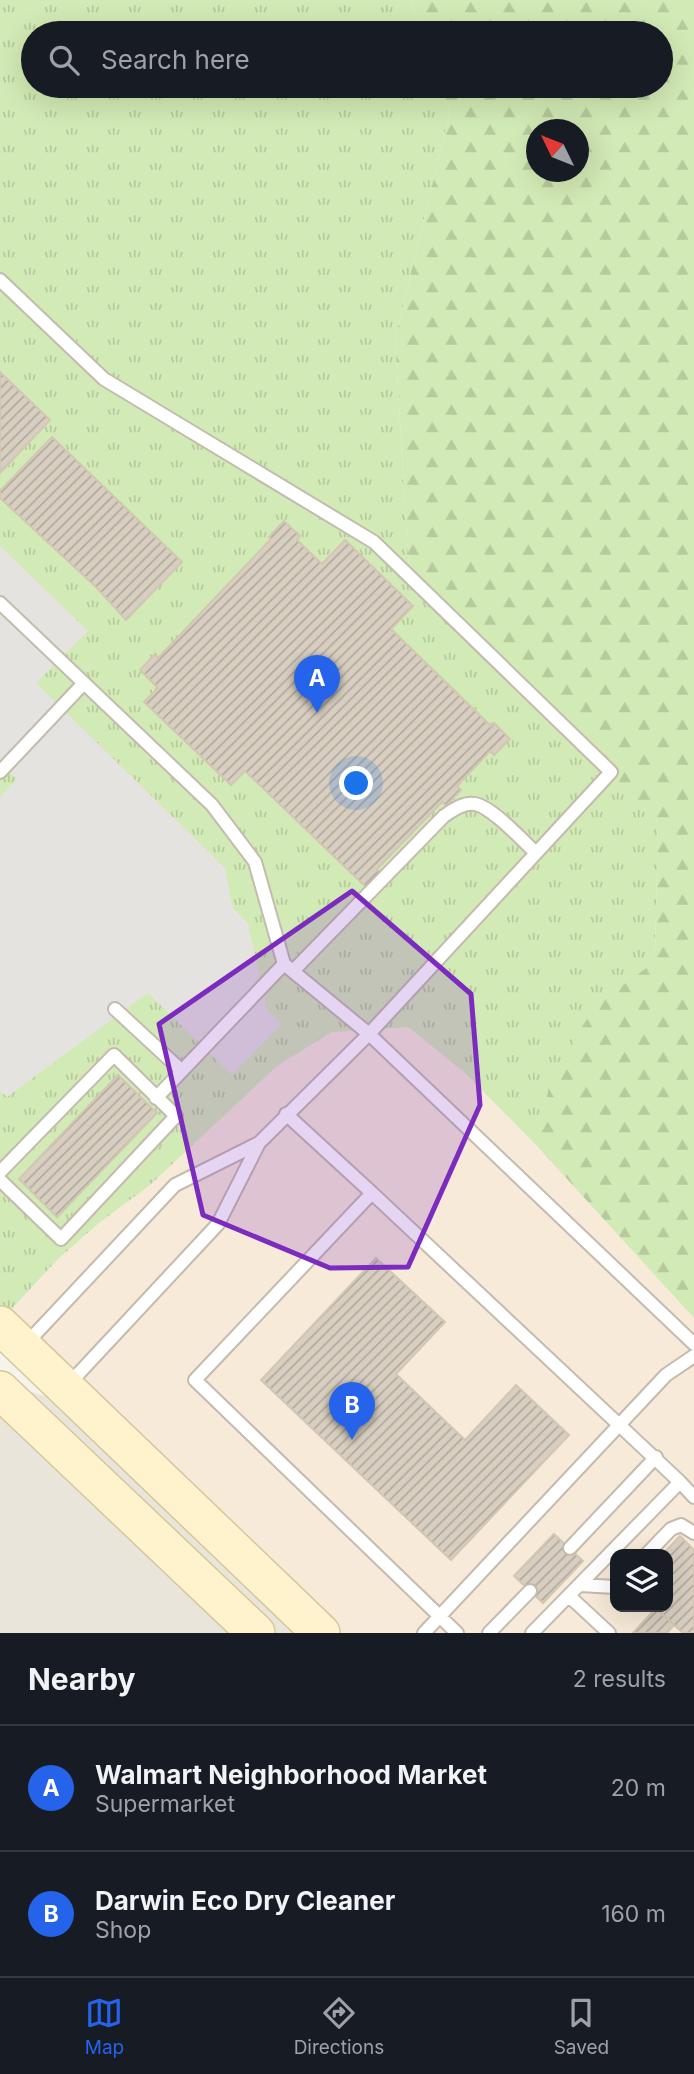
<!DOCTYPE html>
<style>
body{margin:0;font-family:Inter,sans-serif;background:#242831;color:#f1f3f6}
.controls{position:absolute;right:21px;bottom:21px;display:grid;overflow:hidden;border-radius:14px;box-shadow:0 7px 28px #0002}
.controls button{width:63px;height:63px;display:grid;place-items:center;padding:0;border:0;border-bottom:2px solid #363941;background:#171b24;color:#f1f3f6;font:35px sans-serif}
.compass{position:absolute;left:526px;top:119px;width:63px;height:63px;border-radius:50%;background:#171b24;box-shadow:0 7px 28px #0002;rotate:313deg}
.you{position:absolute;left:357px;top:784px;width:24px;height:24px;margin:-18px;border:5px solid #fff;border-radius:50%;background:#1a73e8;box-shadow:0 0 0 10px #1a73e833}
.badge{display:grid;place-items:center;width:46px;height:46px;border-radius:50%;background:#2563eb;color:#fff;font-size:23px;font-weight:700}
.pin{position:absolute;translate:-50% -58px;filter:drop-shadow(0 2px 4px #0008)}
.pin::after{content:'';position:absolute;top:37px;width:24px;height:21px;background:inherit;clip-path:polygon(0 0,100% 0,50% 100%)}
.list{margin:0;padding:0;list-style:none}
h2{display:flex;justify-content:space-between;align-items:center;height:91px;margin:0;padding:0 28px;font-size:30px}
h2 small{font-size:23px;font-weight:400;color:#9ea1a6}
.list li{display:grid;grid-template-columns:46px 1fr auto;gap:21px;align-items:center;box-sizing:border-box;height:126px;padding:0 28px;border-top:2px solid #363941}
.list b{display:block;font-size:26px;white-space:nowrap}
.list p{margin:0;font-size:23px;white-space:nowrap;color:#9ea1a6}
.list em{font-size:23px;font-style:normal;color:#9ea1a6}
.icon{flex:none;width:38px;height:38px;fill:none;stroke:currentColor;stroke-width:2;stroke-linecap:round;stroke-linejoin:round}
.map{position:relative;flex:none;width:694px;height:1633px;overflow:hidden}
.search{position:absolute;background:#171b24;box-shadow:0 7px 28px #0002;left:21px;right:21px;top:21px;height:77px;display:flex;align-items:center;gap:18px;box-sizing:border-box;padding:0 24px;border-radius:38px;color:#9ea1a6;font-size:26px}
.sheet{height:343px;background:#171b24}
nav{display:flex;justify-content:space-around;align-items:center;box-sizing:border-box;height:98px;border-top:2px solid #363941;background:#171b24;font-size:19px;color:#9ea1a6}
nav a{display:grid;justify-items:center;gap:4px}
nav .on{color:#2563eb}
.map>svg:first-child{display:block}
.residential{fill:#eae5da}
.commercial{fill:#f7ead8;fill-rule:evenodd}
.grass{fill:url(#grass-tufts)}
.forest{fill:url(#forest-firs);fill-rule:evenodd}
.parking{fill:#e5e3e0}
.building{fill:url(#building-hatch);stroke:#d3c7b4;stroke-width:2}
.lines{fill:none;stroke-linecap:round;stroke-linejoin:round}
.service-casing{stroke:#c2bbae;stroke-width:16}
.secondary-casing{stroke:#d6c79b;stroke-width:40}
.service{stroke:#fff;stroke-width:12}
.secondary{stroke:#fff3cd;stroke-width:37}
.marked{fill:#7b2cbf;fill-opacity:0.2;stroke:#7b2cbf;stroke-width:5;stroke-linejoin:round}
</style>
<div class="map">
<svg width="694" height="1633" viewBox="0 0 694 1633">
<defs>
<pattern id="grass-tufts" width="24" height="20" patternUnits="userSpaceOnUse" patternTransform="scale(1.75)"><rect width="24" height="20" fill="#d2eab5"/><path d="M3 7l-1-3M5 7V3M7 7l1-3M15 17l-1-3M17 17v-4M19 17l1-3" fill="none" stroke="#b6ca9c"/></pattern>
<pattern id="forest-firs" width="22" height="20" patternUnits="userSpaceOnUse" patternTransform="scale(1.75)"><rect width="22" height="20" fill="#d2eab5"/><path d="M5 1l3.5 6h-7zM16 11l3.5 6h-7z" fill="#b6ca9c"/></pattern>
<pattern id="building-hatch" width="6" height="6" patternUnits="userSpaceOnUse" patternTransform="scale(1.75)"><rect width="6" height="6" fill="#d8cfc1"/><path d="M-1 1l2-2M0 6l6-6M5 7l2-2" fill="none" stroke="#b1aa9e"/></pattern>
</defs>
<rect width="100%" height="100%" fill="#f6f3ec"/>
<path class="residential" d="M18,1388L58,1400L300,1633H276Z
M0,1410L235,1633H0Z"/>
<path class="commercial" d="M368,1027H408L465,1073L576,1185L694,1318V1633H341L83,1383L84,1377L73,1374L8,1313L57,1260L99,1223L150,1185L277,1066L332,1032ZM615,1554H668V1607H615Z"/>
<path class="grass" d="M0,0H411L423,33H33V86H441L450,112L395,339L409,572L658,822L655,956L650,966L596,1005L537,1146L465,1073L408,1027L332,1032L277,1066L150,1185L99,1223L57,1260L8,1313L0,1305Z"/>
<path class="forest" d="M411,0H694V1318L537,1146L551,1076L596,1005L649,966L655,956L658,822L409,572L395,339L450,112L441,86H661V33H423ZM536,130H578V172H536Z"/>
<path class="parking" d="M0,546L88,631L36,683L225,868L233,908L248,923L267,1010L281,1024L232,1075L148,993L7,1097L0,1091V797L17,779L0,763Z"/>
<path class="building" d="M0,372L50,420L0,473Z
M52,437L182,562L126,620L97,588L0,498V491Z
M284,521L300,536L297,540L322,564L345,540L413,606L391,629L491,726L494,723L510,739L494,755L490,751L457,786L461,790L446,806L442,802L377,869L381,873L367,888L245,771L231,785L144,702L158,688L140,670L155,654L158,658L271,539L269,537Z
M118,1075L157,1113L57,1217L19,1179Z
M376,1258L445,1322L396,1374L465,1440L516,1385L569,1435L451,1560L261,1380Z
M554,1534L583,1561L543,1603L514,1576Z
M680,1536L694,1550V1633H683L654,1607H668V1554H663Z
M656,1608L674,1625L667,1633H633Z"/>
<g class="lines">
<g class="service-casing">
<path id="service" d="M0,280L104,379L374,542L611,772L369,1034L284,964L255,862L212,805L0,603
M0,772L84,683
M293,971L444,816C453,810 464,802 475,804C492,807 523,841 536,853
M115,1009L182,1071
M156,1098L284,964
M286,1114L372,1193
M0,1172L114,1055L176,1116L61,1239L0,1180
M24,1346L175,1185L259,1143
M67,1386L218,1224L259,1143L369,1034L694,1344
M680,1482L694,1497
M570,1548L656,1457
M647,1554L671,1529L681,1525L694,1533
M580,1585L615,1587
M569,1596L609,1633
M424,1633L666,1375L694,1356
M457,1633L195,1380L372,1193L680,1482L532,1633
M489,1633L530,1591"/>
</g>
<g class="secondary-casing">
<path id="secondary" d="M0,1325L321,1633
M0,1390L256,1633"/>
</g>
<use href="#service" class="service"/>
<use href="#secondary" class="secondary"/>
</g>
<path class="marked" d="M352,891L471,994L480,1105L408,1267L330,1268L203,1215L159,1024Z"/>
</svg>
<div class="controls">
<button><svg class="icon" aria-label="layers" viewBox="0 0 24 24"><path d="M12 4l9 5-9 5-9-5zM3 14l9 5 9-5"/></svg></button>
</div>
<svg class="compass" viewBox="-18 -18 36 36"><path d="M0-13l5 13h-10z" fill="#e53935"/><path d="M0 13l5-13h-10z" fill="#9ea1a6"/></svg>
<div class="you"></div>
<div class="pin badge" style="left:317px;top:713px">A</div>
<div class="pin badge" style="left:352px;top:1440px">B</div>
<div class="search"><svg class="icon" aria-label="search" viewBox="0 0 24 24"><circle cx="10" cy="10" r="6"/><path d="M15 15l6 6"/></svg>Search here</div>
</div>
<section class="sheet">
<h2>Nearby<small>2 results</small></h2>
<ul class="list">
<li><span class="badge">A</span><div><b>Walmart Neighborhood Market</b><p>Supermarket</p></div><em>20 m</em></li>
<li><span class="badge">B</span><div><b>Darwin Eco Dry Cleaner</b><p>Shop</p></div><em>160 m</em></li>
</ul>
</section>
<nav>
<a class="on"><svg class="icon" aria-label="map" viewBox="0 0 24 24"><path d="M3 6l6-2 6 2 6-2v14l-6 2-6-2-6 2zM9 4v14M15 6v14"/></svg>Map</a>
<a><svg class="icon" aria-label="directions" viewBox="0 0 24 24"><path d="M12 3l9 9-9 9-9-9zM9 14v-3h6M13 9l2 2-2 2"/></svg>Directions</a>
<a><svg class="icon" aria-label="saved" viewBox="0 0 24 24"><path d="M7 4h10v16l-5-4-5 4z"/></svg>Saved</a>
</nav>
